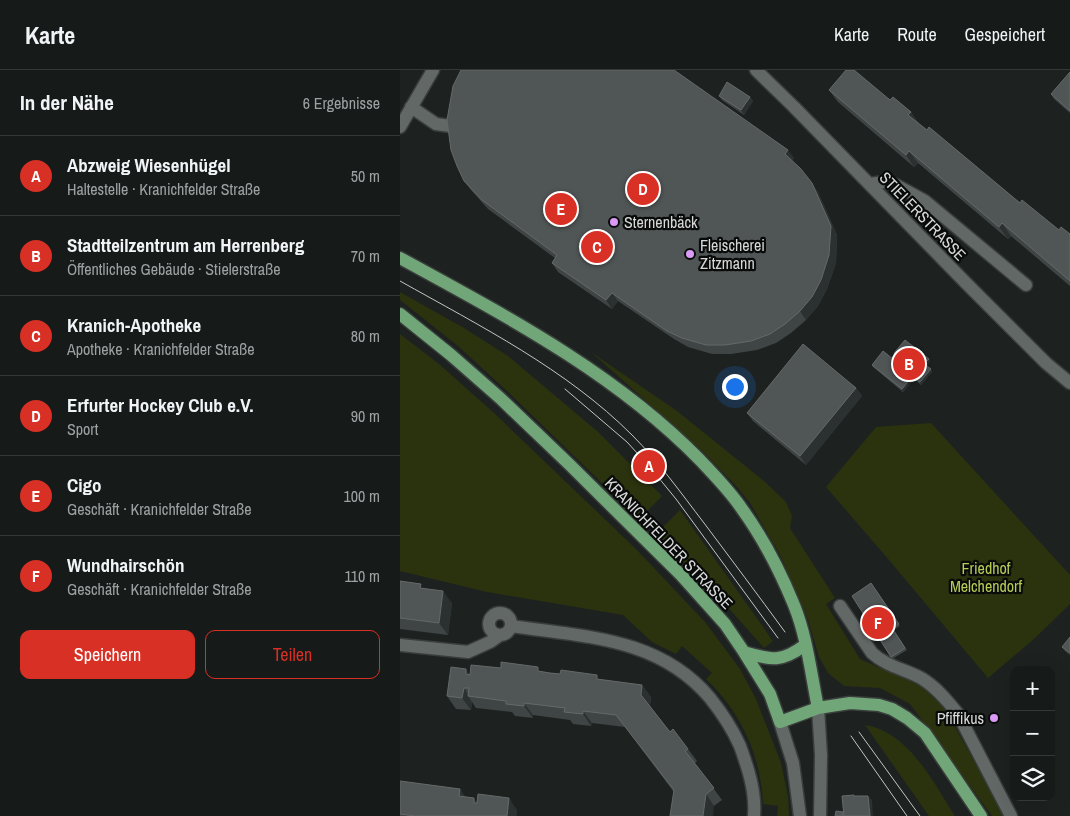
<!DOCTYPE html>
<html lang="de">
<meta charset="utf-8">
<style>
body{margin:0;font-family:"Archivo Narrow",sans-serif;background:#232726;color:#f1f3f6}
.controls{position:absolute;right:15px;bottom:15px;display:grid;overflow:hidden;border-radius:10px;box-shadow:0 5px 20px #0002}
.controls button{width:45px;height:45px;display:grid;place-items:center;padding:0;border:0;border-bottom:1px solid #353838;background:#161a19;color:#f1f3f6;font:25px sans-serif}
.you{position:absolute;left:334px;top:316px;width:18px;height:18px;margin:-12px;border:4px solid #fff;border-radius:50%;background:#1a73e8;box-shadow:0 0 0 8px #1a73e833}
.badge{display:grid;place-items:center;width:32px;height:32px;border-radius:50%;background:#d93025;color:#fff;font-size:16px;font-weight:700}
.pin{position:absolute;translate:-50% -50%;border:2px solid #fff;box-shadow:0 1px 5px #0006}
.list{margin:0;padding:0;list-style:none}
h2{display:flex;justify-content:space-between;align-items:center;height:65px;margin:0;padding:0 20px;font-size:21px}
h2 small{font-size:16px;font-weight:400;color:#9ea1a2}
.list li{display:grid;grid-template-columns:32px 1fr auto;gap:15px;align-items:center;box-sizing:border-box;height:80px;padding:0 20px;border-top:1px solid #353838}
.list b{display:block;font-size:19px;white-space:nowrap}
.list p{margin:0;font-size:16px;white-space:nowrap;color:#9ea1a2}
.list em{font-size:16px;font-style:normal;color:#9ea1a2}
.actions{display:flex;gap:10px;padding:15px 20px}
.actions a{flex:1;padding:11px 0;border:1px solid #d93025;border-radius:10px;text-align:center;font-size:18px;color:#d93025}
.actions .main{background:#d93025;color:#fff}
.icon{flex:none;width:28px;height:28px;fill:none;stroke:currentColor;stroke-width:2;stroke-linecap:round;stroke-linejoin:round}
.map{position:relative;flex:none;width:670px;height:746px;overflow:hidden}
header{display:flex;align-items:center;gap:30px;box-sizing:border-box;height:70px;padding:0 25px;background:#161a19;border-bottom:1px solid #353838}
header strong{font-size:24px}
nav{display:flex;gap:28px;margin-inline-start:auto;font-size:18px}
main{display:flex}
aside{flex:1;background:#161a19}
.map>svg:first-child{display:block}
.green{fill:#2b320e}
.lines{fill:none;stroke-linecap:round;stroke-linejoin:round}
.minor-casing{stroke:#393d3b;stroke-width:15}
.major-casing{stroke:#393d3b;stroke-width:15}
.minor{stroke:#626866;stroke-width:12}
.major{stroke:#70a678;stroke-width:12}
.tram{stroke:#c2c5c4;stroke-width:1}
.wall{fill:#3f4545}
.shaded-wall{fill:#2b3030}
.building{fill:#505555;stroke:#656a69}
.poi-dot{fill:#db9af6;stroke:#090b0a;stroke-width:2}
.labels{text-anchor:middle;dominant-baseline:central;stroke-width:4.5;stroke-linejoin:round;paint-order:stroke}
.street-label{font-size:16px;fill:#d6d9d8;stroke:#090b0a}
.poi-label{font-size:16px;fill:#d6d9d8;stroke:#090b0a;text-anchor:start}
.park-label{font-size:16px;fill:#b5cc57;stroke:#090b0a}
</style>
<header>
<strong>Karte</strong>
<nav><a>Karte</a><a>Route</a><a>Gespeichert</a></nav>
</header>
<main>
<aside>
<h2>In der Nähe<small>6 Ergebnisse</small></h2>
<ul class="list">
<li><span class="badge">A</span><div><b>Abzweig Wiesenhügel</b><p>Haltestelle · Kranichfelder Straße</p></div><em>50 m</em></li>
<li><span class="badge">B</span><div><b>Stadtteilzentrum am Herrenberg</b><p>Öffentliches Gebäude · Stielerstraße</p></div><em>70 m</em></li>
<li><span class="badge">C</span><div><b>Kranich-Apotheke</b><p>Apotheke · Kranichfelder Straße</p></div><em>80 m</em></li>
<li><span class="badge">D</span><div><b>Erfurter Hockey Club e.V.</b><p>Sport</p></div><em>90 m</em></li>
<li><span class="badge">E</span><div><b>Cigo</b><p>Geschäft · Kranichfelder Straße</p></div><em>100 m</em></li>
<li><span class="badge">F</span><div><b>Wundhairschön</b><p>Geschäft · Kranichfelder Straße</p></div><em>110 m</em></li>
</ul>
<div class="actions"><a class="main">Speichern</a><a>Teilen</a></div>
</aside>
<div class="map">
<svg width="670" height="746" viewBox="0 0 670 746">
<rect width="100%" height="100%" fill="#1d2221"/>
<path class="green" d="M0,222L64,258L108,286L197,361L262,426L239,449L107,321L58,276L0,230Z
M0,264L39,294L94,343L238,481L305,552L340,599L356,629L381,693L388,726L389,746H377L378,736L363,734C361,686 341,642 306,609L312,603L282,576L276,584L252,572L223,545L87,522L0,501Z
M191,282L277,341L364,411L386,432L392,446L390,458L435,528L426,534L460,589L521,616L541,635L553,653L604,746H592L510,634L480,618L444,616L428,603L419,587L408,550L381,487L350,433L338,418L303,382Z
M531,353L670,505V534L635,568L588,608L489,490L426,417L476,357Z
M280,440L373,571L364,578L325,534L254,466Z
M465,655C509,662 533,712 555,746H529Z"/>
<g class="lines">
<g class="minor-casing">
<path id="minor" d="M356,0L394,37L565,212L646,293L670,313
M11,37L36,54L50,56
M0,57L33,0
M470,114L484,112L496,115L525,131L626,215
M440,536L472,583C486,596 504,599 521,608C536,617 547,630 558,644L611,746
M89 554a11 11 0 1 1 22 0a11 11 0 1 1-22 0Z
M112,556C184,567 259,567 310,628C322,643 332,658 340,676C348,698 356,722 354,746
M0,575L68,582L90,572L100,565
M418,638L421,685L420,746
M380,652L393,693L400,746"/>
</g>
<g class="major-casing">
<path id="major" d="M0,188C106,246 215,303 300,390C314,405 330,421 342,439C363,468 380,501 394,535C407,567 411,604 418,638
M0,244L51,285L100,328L170,395L281,505L325,554L344,582L370,624L380,652L418,638L450,633L479,635L492,639L507,648L525,663L581,746
M344,582C372,590 381,593 405,575"/>
</g>
<use href="#minor" class="minor"/>
<use href="#major" class="major"/>
<path class="tram" d="M0,211C80,256 166,299 232,365C259,392 281,423 304,453C331,489 358,525 385,562
M165,319L227,372L249,396L276,429L378,568
M459,662L520,746
M451,666L507,746"/>
</g>
<path class="wall" d="M670,2V43L654,29L651,24Z
M429,20L490,30L511,42L519,54L620,133L659,160L670,164V216L611,166L608,169L518,93L514,97L438,32Z
M319,26L350,27L353,31L344,45L322,30Z
M394,88L392,91L418,122L437,165L436,193L427,219L418,236L406,250L391,263L376,273L357,280L331,284H312L288,277L274,269L218,231L212,239L158,202L152,193L155,188L88,139L71,120L64,111Z
M494,283L529,289L530,291L527,296L532,302L521,315L514,309L503,322L473,297L472,295L493,289L496,286Z
M456,318L462,326L406,395L353,351L347,343Z
M0,511L24,519L52,533L48,565L0,559Z
M471,513L500,556L494,560L507,580L492,589L452,526Z
M670,567V585L665,581L662,577Z
M101,598L142,602L242,615L251,627L250,636L270,662L288,679L297,691L295,693L322,730L314,736L273,721L225,657L192,653L191,656L173,654L170,650L133,645V648L115,646L112,642L76,638L72,632L71,640L56,639L47,626L70,604Z
M0,711L60,719L65,727L77,732L117,740V746H0Z"/>
<path class="shaded-wall" d="M350,27L353,31L344,45L341,40Z
M511,42L519,54L508,45Z
M388,80L394,88L391,93L385,84Z
M509,81L518,93L514,97L506,85Z
M412,113L418,122L437,165L436,193L427,219L418,236L406,250L400,241Z
M602,153L611,166L608,169L599,157Z
M212,223L218,231L212,239L206,230Z
M529,289L530,291L526,296L524,294Z
M531,299L532,302L521,315L520,312Z
M512,307L514,309L503,322L502,319Z
M456,318L462,326L406,395L400,386Z
M43,521L52,533L48,565L39,553Z
M66,599L75,611L66,604Z
M242,615L251,627L250,637L241,625Z
M64,618L69,626H68L72,632L71,640L62,628Z
M124,633L133,645V648L124,636Z
M183,641L192,653L191,656L183,644Z
M60,719L68,731L59,726Z
M306,724L314,736L313,746H303Z
M468,726L472,730L473,746H470Z
M74,728L83,740L74,733Z
M109,728L117,740V746H107Z"/>
<path class="building" d="M61,0H274L388,80L385,84L401,99L412,113L431,156L429,185L421,210L412,227L400,241L385,254L370,264L351,271L325,275H306L282,268L267,261L212,223L206,230L152,193L157,185L82,130L64,111L57,96L51,80L47,50L53,16Z
M446,0H454L490,30L493,27L511,42L508,45L527,60L529,57L620,133L622,130L659,160L661,157L670,164V211L602,153L599,157L509,81L506,85L429,20Z
M670,2V41L651,24Z
M327,12L350,27L341,40L319,26Z
M505,270L529,289L524,294L531,299L520,312L512,307L502,319L472,295L483,281L493,289L496,285L494,283Z
M403,274L456,318L400,386L347,343Z
M0,511L21,514L20,518L43,521L39,553L0,548Z
M471,513L499,554L492,558L505,578L491,587L452,526Z
M670,567V583L662,577Z
M101,592L138,597V601L150,603L160,604L161,600L197,605V609L242,615L241,625L270,662L273,659L288,679L285,681L314,718L306,724L303,746H270L274,720L216,645L183,641V644L164,642L165,638L124,633V636L106,634V631L68,626L69,618H64L62,628L47,626L51,597L66,599V604L70,605L71,595L101,598Z
M0,711L60,719L59,726L74,728V733H77L78,724L109,728L107,746H15L0,744Z
M454,725V726H468L470,746H444L442,726Z
M436,741L443,742V746H435Z"/>
<g class="poi-dot">
<circle cx="214" cy="152" r="5"/>
<circle cx="290" cy="184" r="5"/>
<circle cx="594" cy="648" r="5"/>
</g>
<g class="labels">
<g class="street-label">
<text transform="translate(523 146) rotate(46)">STIELERSTRASSE</text>
<text transform="translate(269 473) rotate(46)">KRANICHFELDER STRASSE</text>
</g>
<g class="poi-label">
<text x="224" y="152">Sternenbäck</text>
<text x="300" y="175">Fleischerei<tspan x="300" dy="18">Zitzmann</tspan></text>
<text x="584" y="648" text-anchor="end">Pfiffikus</text>
</g>
<g class="park-label">
<text x="586" y="498">Friedhof<tspan x="586" dy="18">Melchendorf</tspan></text>
</g>
</g>
</svg>
<div class="controls">
<button>+</button>
<button>−</button>
<button><svg class="icon" aria-label="layers" viewBox="0 0 24 24"><path d="M12 4l9 5-9 5-9-5zM3 14l9 5 9-5"/></svg></button>
</div>
<div class="you"></div>
<div class="pin badge" style="left:249px;top:396px">A</div>
<div class="pin badge" style="left:509px;top:294px">B</div>
<div class="pin badge" style="left:197px;top:177px">C</div>
<div class="pin badge" style="left:243px;top:119px">D</div>
<div class="pin badge" style="left:161px;top:139px">E</div>
<div class="pin badge" style="left:478px;top:553px">F</div>
</div>
</main>
